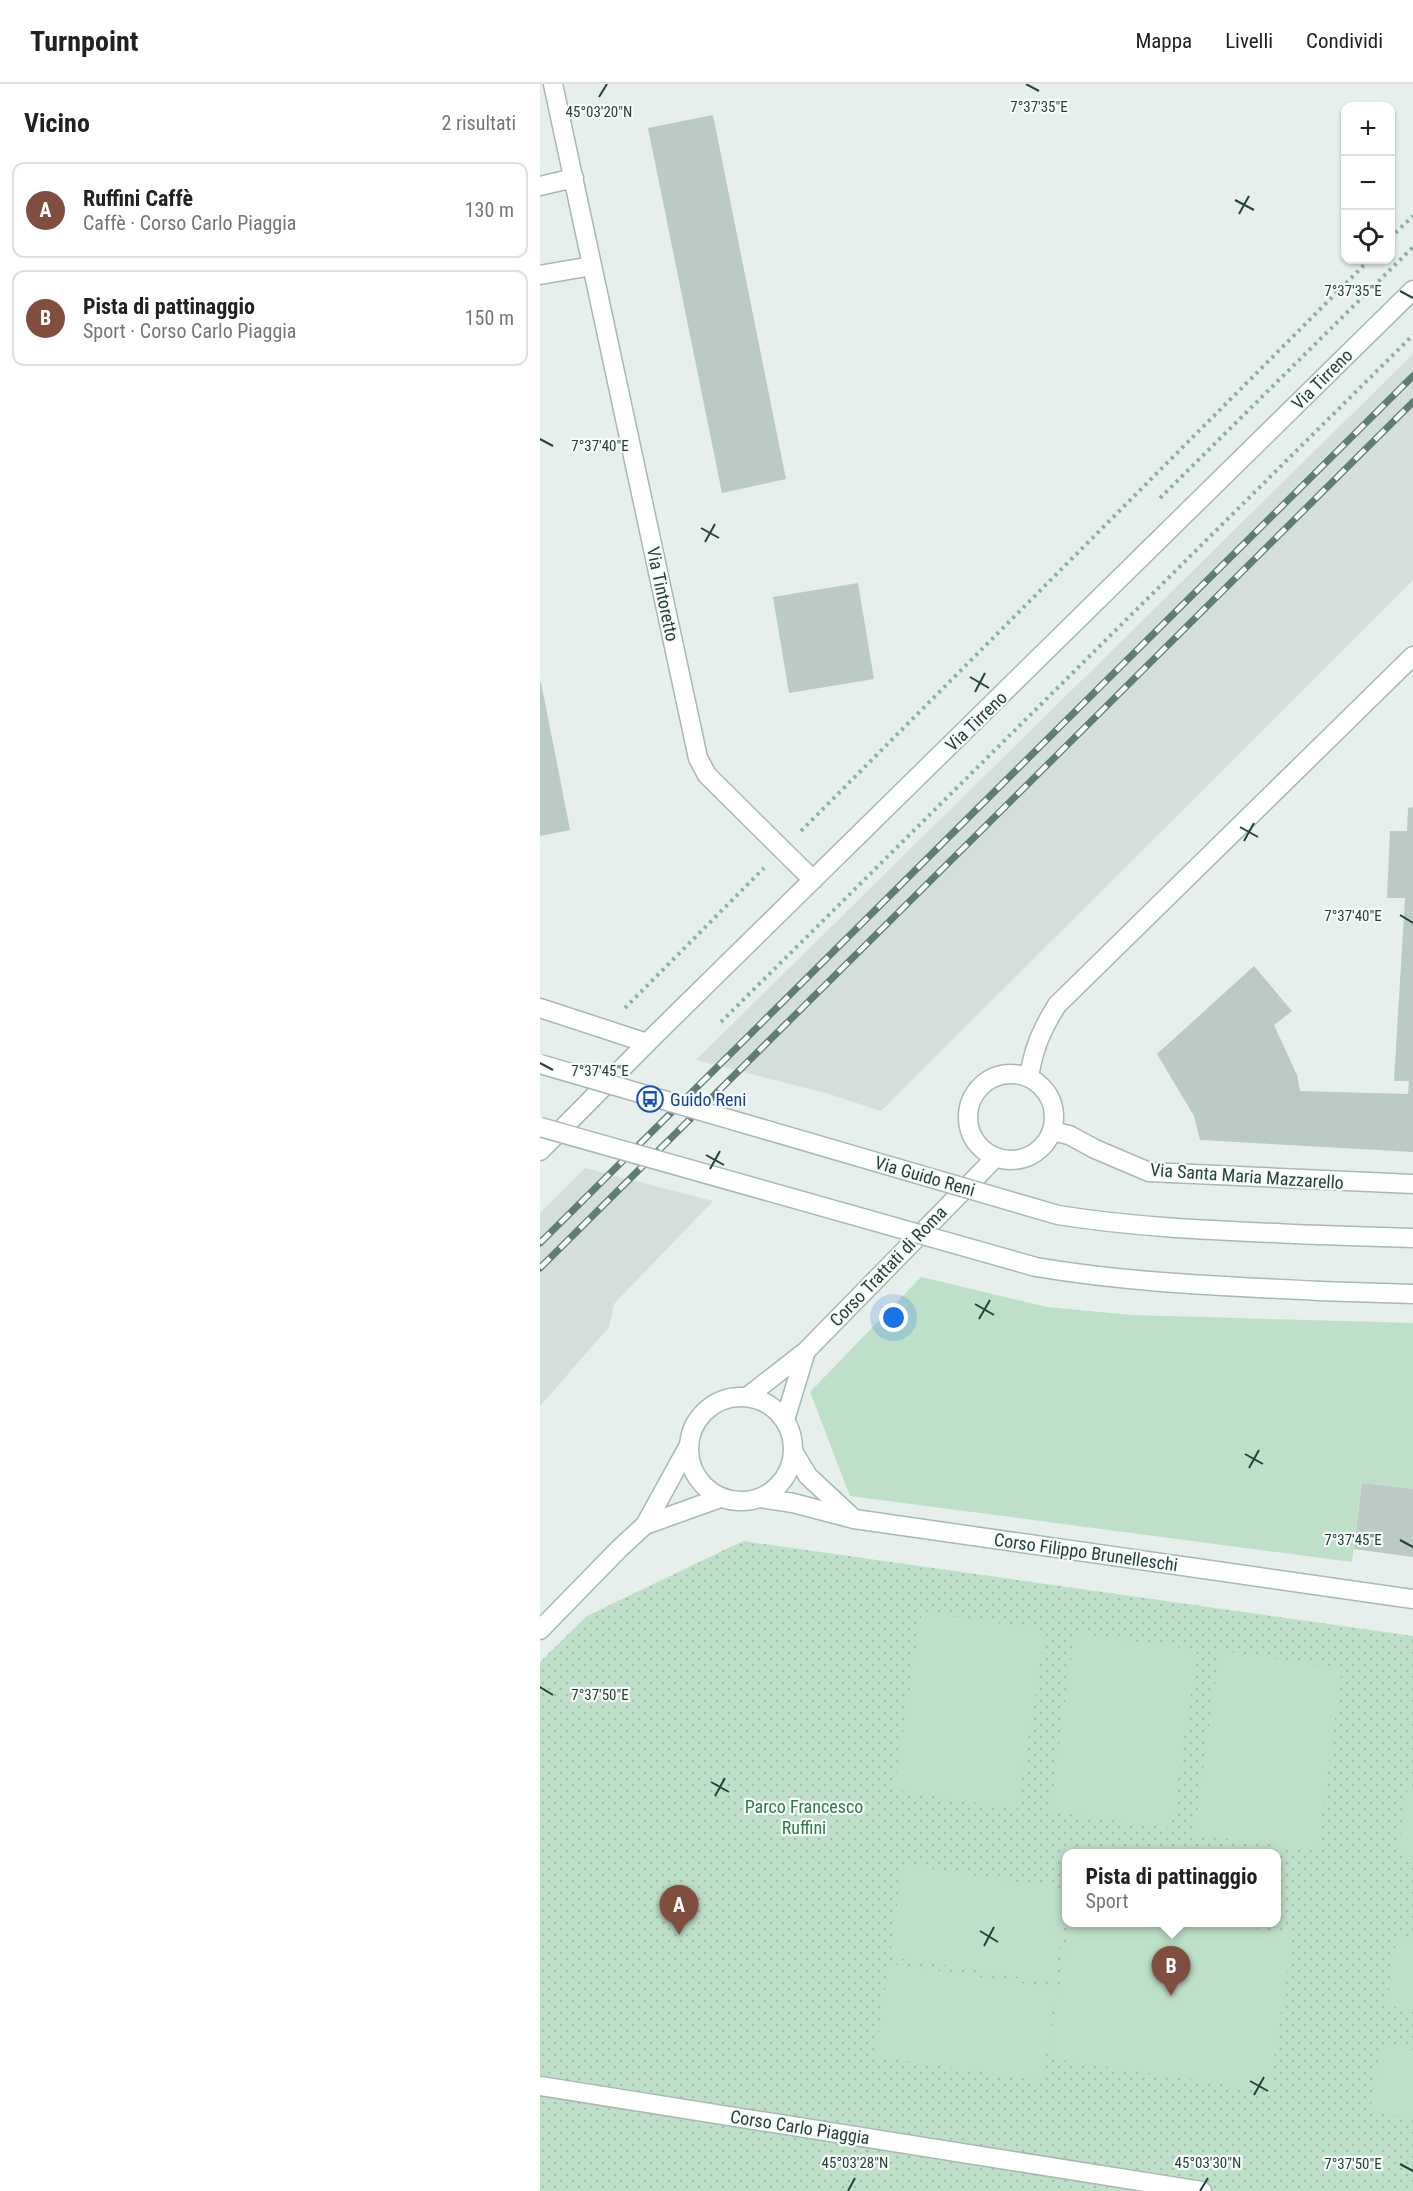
<!DOCTYPE html>
<html lang="it">
<meta charset="utf-8">
<style>
body{margin:0;font-family:"Roboto Condensed",sans-serif;background:#f2f2f2;color:#202124}
.controls{position:absolute;right:18px;top:18px;display:grid;overflow:hidden;border-radius:12px;box-shadow:0 2px 4px #0004}
.controls button{width:54px;height:54px;display:grid;place-items:center;padding:0;border:0;border-bottom:2px solid #e0e0e0;background:#fff;color:#202124;font:30px sans-serif}
.you{position:absolute;left:354px;top:1234px;width:21px;height:21px;margin:-15px;border:4px solid #fff;border-radius:50%;background:#1a73e8;box-shadow:0 0 0 9px #1a73e833}
.badge{display:grid;place-items:center;width:39px;height:39px;border-radius:50%;background:#7f4e3f;color:#fff;font-size:20px;font-weight:700}
.pin{position:absolute;translate:-50% -50px;filter:drop-shadow(0 2px 3px #0008)}
.pin::after{content:'';position:absolute;top:32px;width:21px;height:18px;background:inherit;clip-path:polygon(0 0,100% 0,50% 100%)}
.popup{position:absolute;left:522px;top:1765px;width:219px;height:78px;box-sizing:border-box;display:grid;place-content:center;border-radius:12px;background:#fff;filter:drop-shadow(0 2px 4px #0005);font-size:20px;white-space:nowrap;color:#757577}
.popup b{font-size:22px;color:#202124}
.popup::after{content:'';position:absolute;left:50%;top:100%;margin-left:-12px;border:12px solid transparent;border-top-color:#fff}
.list{margin:0;padding:0;list-style:none}
h2{display:flex;justify-content:space-between;align-items:center;height:78px;margin:0;padding:0 24px;font-size:26px}
h2 small{font-size:20px;font-weight:400;color:#757577}
.list li{display:grid;grid-template-columns:39px 1fr auto;gap:18px;align-items:center;box-sizing:border-box;height:96px;margin:0 12px 12px;padding:0 12px;border:2px solid #e0e0e0;border-radius:12px}
.list b{display:block;font-size:22px;white-space:nowrap}
.list p{margin:0;font-size:20px;white-space:nowrap;color:#757577}
.list em{font-size:20px;font-style:normal;color:#757577}
.icon{flex:none;width:33px;height:33px;fill:none;stroke:currentColor;stroke-width:2;stroke-linecap:round;stroke-linejoin:round}
.map{position:relative;flex:none;width:873px;height:2107px;overflow:hidden}
header{display:flex;align-items:center;gap:36px;box-sizing:border-box;height:84px;padding:0 30px;background:#fff;border-bottom:2px solid #e0e0e0}
header strong{font-size:28px}
nav{display:flex;gap:33px;margin-inline-start:auto;font-size:21px}
main{display:flex}
aside{flex:1;background:#fff}
.map>svg:first-child{display:block}
.built{fill:#d4dfda}
.park{fill:url(#park-dots);fill-rule:evenodd}
.garden{fill:#bfe0c8}
.building{fill:#bbcac4}
.lines{fill:none;stroke-linecap:round;stroke-linejoin:round}
.street-casing{stroke:#a8b8b2;stroke-width:21}
.secondary-casing{stroke:#a4bbb3;stroke-width:21}
.path{stroke:#86b3a5;stroke-width:4;stroke-dasharray:3 4.5;stroke-linecap:butt}
.street{stroke:#fff;stroke-width:18}
.secondary{stroke:#fff;stroke-width:18}
.rail-casing{stroke:#5f7d75;stroke-width:7}
.rail{stroke:#f7fbf9;stroke-width:4.5;stroke-dasharray:14;stroke-linecap:butt}
.secondary-bridge-casing{stroke:#a4bbb3;stroke-width:21;stroke-linecap:butt}
.secondary-bridge{stroke:#fff;stroke-width:18}
.ticks{fill:none;stroke:#24423a;stroke-width:2}
.labels{text-anchor:middle;dominant-baseline:central;stroke-width:4.5;stroke-linejoin:round;paint-order:stroke}
.street-label{font-size:18px;fill:#24423a;stroke:#f7fbf9}
.transit-label{font-size:18px;fill:#164399;stroke:#f7fbf9;text-anchor:start}
.park-label{font-size:18px;fill:#2d7a4b;stroke:#f7fbf9}
.ticks-label{font-size:15px;text-anchor:middle;fill:#24423a;stroke:#f7fbf9;stroke-width:4.5;stroke-linejoin:round;paint-order:stroke}
</style>
<header>
<strong>Turnpoint</strong>
<nav><a>Mappa</a><a>Livelli</a><a>Condividi</a></nav>
</header>
<main>
<aside>
<h2>Vicino<small>2 risultati</small></h2>
<ul class="list">
<li><span class="badge">A</span><div><b>Ruffini Caffè</b><p>Caffè · Corso Carlo Piaggia</p></div><em>130 m</em></li>
<li><span class="badge">B</span><div><b>Pista di pattinaggio</b><p>Sport · Corso Carlo Piaggia</p></div><em>150 m</em></li>
</ul>
</aside>
<div class="map">
<svg width="873" height="2107" viewBox="0 0 873 2107">
<defs>
<pattern id="park-dots" width="8" height="8" patternUnits="userSpaceOnUse" patternTransform="scale(1.5)"><rect width="8" height="8" fill="#bfe0c8"/><path d="M2 2h.1M6 6h.1" fill="none" stroke="#a4c1ad" stroke-width="1.8" stroke-linecap="round"/></pattern>
</defs>
<rect width="100%" height="100%" fill="#e6efeb"/>
<path class="built" d="M873,270V496L341,1027L286,1009L156,976Z
M45,1084L173,1117L74,1220L69,1243L0,1322V1129Z"/>
<path class="park" d="M203,1457L873,1552V2107H0V1578L47,1532ZM526,1770H736V1838H526Z"/>
<path class="garden" d="M381,1193L507,1223L592,1231L873,1239V1405L822,1399L812,1478L310,1412L270,1308Z
M382,1527L505,1547L477,1725L354,1706Z
M535,1549L657,1566L631,1744L510,1727Z
M680,1567L802,1584L777,1767L654,1750Z
M868,1703L873,1704V1773L857,1771Z
M363,1781L526,1805V1820L514,1898L350,1873Z
M677,1839L753,1850L729,2007L508,1974L529,1839Z
M857,1853L873,1856V1925L847,1922Z
M349,1880L516,1904L502,1997L335,1972Z
M841,1960L873,1965V2034L830,2028Z"/>
<path class="building" d="M173,31L246,395L182,409L108,44Z
M318,499L334,595L249,609L233,513Z
M1,598L30,746L0,752V599Z
M873,723V1068L660,1056L654,1032L617,970L714,882L752,927L734,941L757,991L760,1007L868,1010L869,997H854L865,814H847L850,747H867L868,724Z
M822,1399L873,1405V1473L814,1465Z"/>
<g class="lines">
<g class="street-casing">
<path id="street" d="M13,0L158,674L167,691L273,796
M0,102L34,94
M0,191L52,182
M0,924L107,959
M428 1033a43 43 0 1 1 86 0a43 43 0 1 1-86 0Z
M489,994C493,965 502,945 517,921L873,572
M512,1047L529,1051L555,1065L609,1088L873,1100
M207,1313L266,1267L456,1073
M245,1336L266,1267
M0,2002L662,2107"/>
</g>
<g class="secondary-casing">
<path id="secondary" d="M0,1067L117,949L873,206
M780,1151L873,1154
M779,1207L873,1210
M149 1365a52 52 0 1 1 104 0a52 52 0 1 1-104 0Z
M254,1369L268,1392L312,1433
M220,1414L253,1419L314,1435L873,1515
M105,1441L149,1361
M0,1546L80,1464L105,1441L180,1414"/>
</g>
<path class="path" d="M850,154L873,132
M620,414L873,163
M261,747L829,176
M85,924L224,784
M181,938L873,251"/>
<use href="#street" class="street"/>
<use href="#secondary" class="secondary"/>
<g class="rail-casing">
<path id="rail" d="M0,1159L873,292
M0,1184L873,318"/>
</g>
<use href="#rail" class="rail"/>
<g class="secondary-bridge-casing">
<path id="secondary-bridge" d="M0,980L518,1131C605,1145 692,1147 780,1151
M0,1043L496,1183C590,1199 684,1202 779,1207"/>
</g>
<use href="#secondary-bridge" class="secondary-bridge"/>
</g>
<path class="ticks" d="M486,0L499,7M59,13L67,0M695,116L714,126M699,130L709,112M860,207L873,214M0,355L13,362M161,444L179,454M165,458L175,440M430,593L449,604M435,608L445,589M700,743L718,753M704,757L714,739M860,831L873,839M0,979L13,986M166,1071L184,1081M170,1085L180,1067M435,1220L454,1231M439,1235L450,1216M705,1370L723,1380M709,1384L719,1366M860,1456L873,1463M0,1603L13,1611M171,1698L189,1708M175,1712L185,1694M440,1847L458,1858M444,1862L454,1843M710,1997L728,2007M714,2011L724,1993M860,2080L873,2087M308,2107L315,2094M660,2107L668,2094"/>
<defs>
<g id="bus-ring" transform="scale(1.35)"><circle r="9.5" fill="#f7fbf9" stroke="#1a4fb4" stroke-width="1.5"/><path d="M-5-6H5V4H4V6H2V4H-2V6H-4V4H-5ZM-3.5-4V0h7V-4ZM-3.5 1.2v1.5H-2V1.2ZM2 1.2v1.5H3.5V1.2Z" fill="#1a4fb4"/></g>
</defs>
<g fill-rule="evenodd">
<use href="#bus-ring" x="110" y="1015"/>
</g>
<g class="labels">
<g class="street-label">
<text transform="translate(782 295) rotate(-45)">Via Tirreno</text>
<text transform="translate(123 510) rotate(78)">Via Tintoretto</text>
<text transform="translate(436 637) rotate(-44)">Via Tirreno</text>
<text transform="translate(385 1092) rotate(16)">Via Guido Reni</text>
<text transform="translate(707 1092) rotate(4)">Via Santa Maria Mazzarello</text>
<text transform="translate(348 1182) rotate(-46)">Corso Trattati di Roma</text>
<text transform="translate(546 1468) rotate(8)">Corso Filippo Brunelleschi</text>
<text transform="translate(260 2043) rotate(9)">Corso Carlo Piaggia</text>
</g>
<g class="transit-label">
<text x="130" y="1015">Guido Reni</text>
</g>
<g class="park-label">
<text x="264" y="1722">Parco Francesco<tspan x="264" dy="21">Ruffini</tspan></text>
</g>
</g>
<g class="ticks-label">
<text x="499" y="28">7°37'35"E</text>
<text x="59" y="33">45°03'20"N</text>
<text x="813" y="212">7°37'35"E</text>
<text x="60" y="367">7°37'40"E</text>
<text x="813" y="837">7°37'40"E</text>
<text x="60" y="992">7°37'45"E</text>
<text x="813" y="1461">7°37'45"E</text>
<text x="60" y="1616">7°37'50"E</text>
<text x="315" y="2084">45°03'28"N</text>
<text x="668" y="2084">45°03'30"N</text>
<text x="813" y="2085">7°37'50"E</text>
</g>
</svg>
<div class="controls">
<button>+</button>
<button>−</button>
<button><svg class="icon" aria-label="locate" viewBox="0 0 24 24"><circle cx="12" cy="12" r="6"/><path d="M12 2v4M12 18v4M2 12h4M18 12h4"/></svg></button>
</div>
<div class="you"></div>
<div class="pin badge" style="left:139px;top:1851px">A</div>
<div class="pin badge" style="left:631px;top:1912px">B</div>
<div class="popup"><b>Pista di pattinaggio</b>Sport</div>
</div>
</main>
